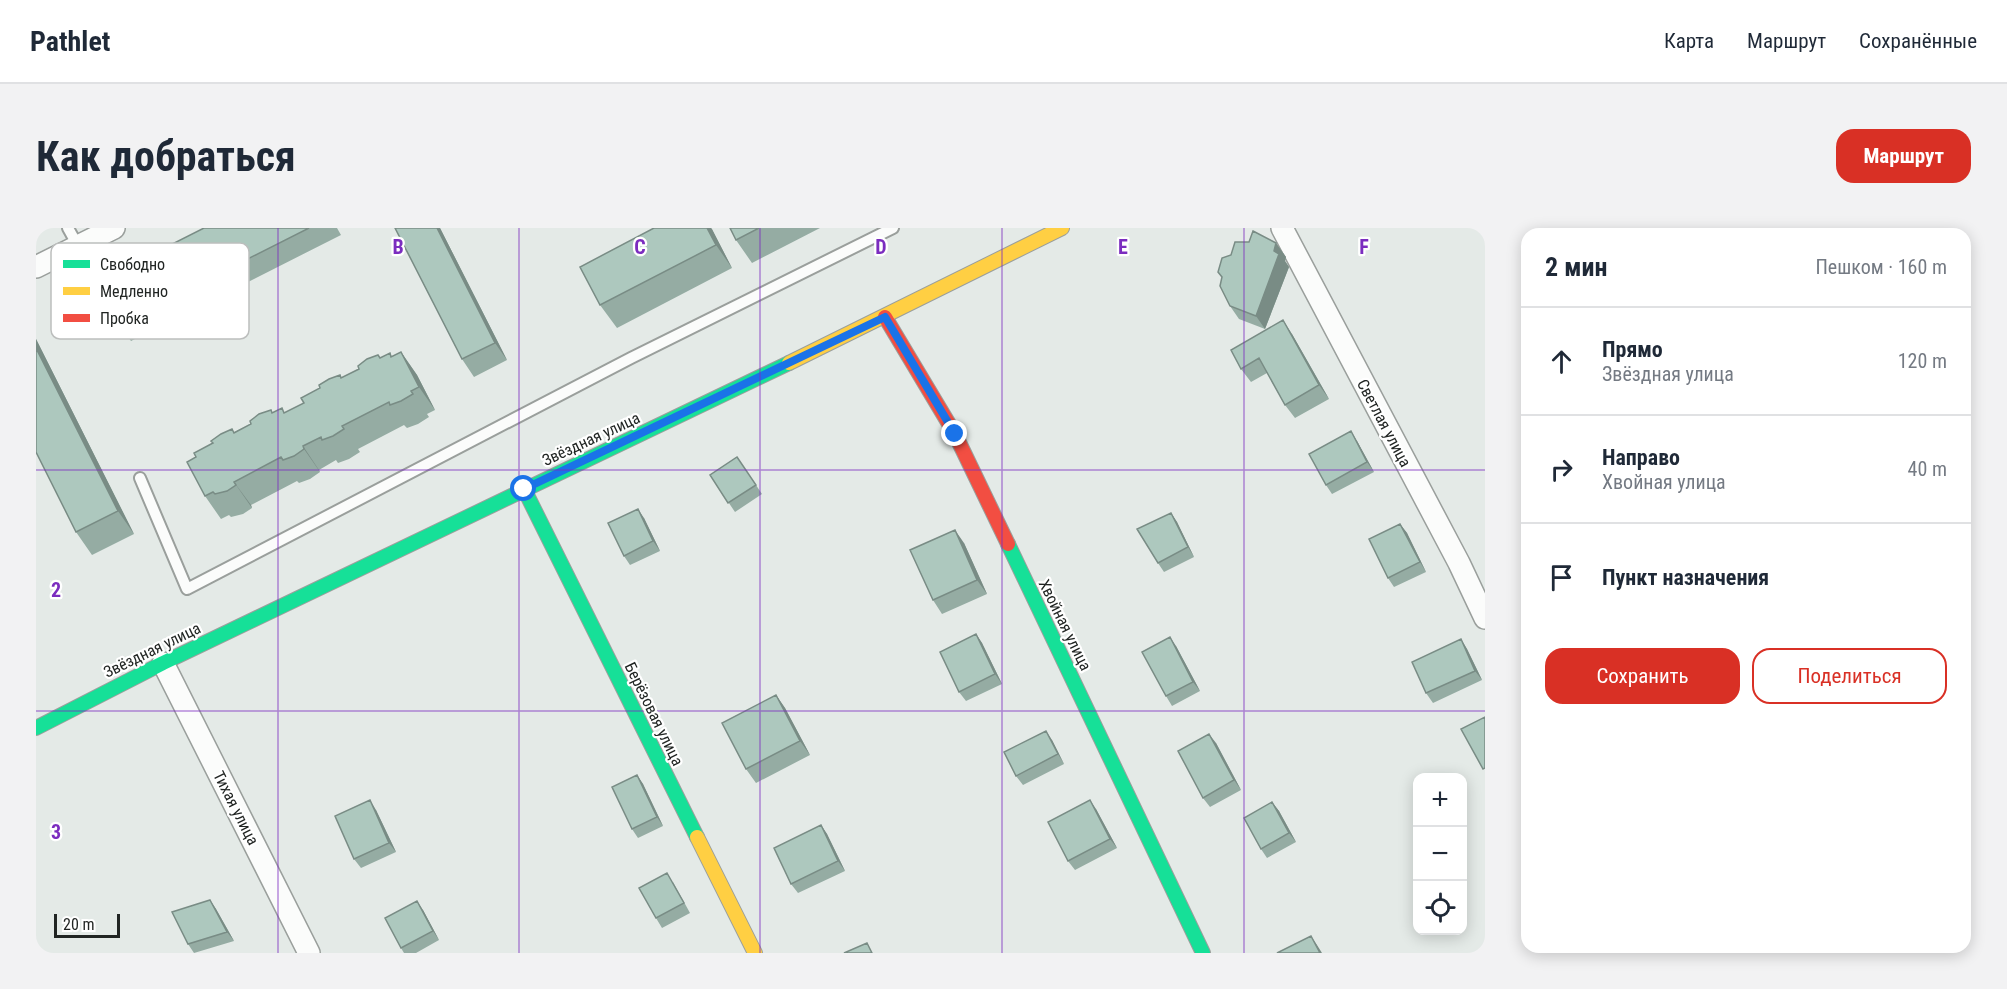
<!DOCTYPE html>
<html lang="ru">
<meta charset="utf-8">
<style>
body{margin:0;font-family:"Roboto Condensed",sans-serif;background:#f2f2f3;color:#1f2937}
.controls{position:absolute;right:18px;bottom:18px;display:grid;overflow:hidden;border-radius:12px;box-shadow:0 3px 15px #0003}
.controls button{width:54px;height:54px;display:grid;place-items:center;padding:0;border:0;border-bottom:2px solid #e0e1e3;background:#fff;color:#1f2937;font:30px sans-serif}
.scale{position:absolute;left:18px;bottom:15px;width:66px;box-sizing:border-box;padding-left:6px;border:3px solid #212523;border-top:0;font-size:16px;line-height:21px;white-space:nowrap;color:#212523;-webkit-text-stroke:4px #fff;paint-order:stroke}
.stop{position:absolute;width:18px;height:18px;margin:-14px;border:4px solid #1a73e8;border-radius:50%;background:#fff}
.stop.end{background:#1a73e8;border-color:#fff;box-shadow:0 2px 6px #0008}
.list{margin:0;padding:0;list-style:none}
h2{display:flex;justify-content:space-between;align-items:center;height:78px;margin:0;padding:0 24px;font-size:26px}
h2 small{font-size:20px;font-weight:400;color:#747a83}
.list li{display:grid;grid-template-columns:39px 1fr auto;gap:18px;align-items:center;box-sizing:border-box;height:108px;padding:0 24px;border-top:2px solid #e0e1e3}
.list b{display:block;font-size:22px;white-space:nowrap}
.list p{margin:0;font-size:20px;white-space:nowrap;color:#747a83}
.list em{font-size:20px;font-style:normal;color:#747a83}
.actions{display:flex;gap:12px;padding:18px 24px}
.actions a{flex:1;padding:14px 0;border:2px solid #d93025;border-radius:18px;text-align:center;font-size:21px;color:#d93025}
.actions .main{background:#d93025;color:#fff}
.icon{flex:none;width:33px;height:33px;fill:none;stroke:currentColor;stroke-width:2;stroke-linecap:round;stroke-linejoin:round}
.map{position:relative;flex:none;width:1449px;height:725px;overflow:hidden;border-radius:18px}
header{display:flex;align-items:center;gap:36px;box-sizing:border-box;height:84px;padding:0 30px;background:#fff;border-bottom:2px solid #e0e1e3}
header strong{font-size:28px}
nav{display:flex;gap:33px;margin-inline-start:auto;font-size:21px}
.intro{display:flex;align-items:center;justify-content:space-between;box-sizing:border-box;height:144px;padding:0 36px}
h1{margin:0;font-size:42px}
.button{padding:15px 27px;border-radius:18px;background:#d93025;color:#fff;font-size:21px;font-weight:700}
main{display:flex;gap:36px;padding:0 36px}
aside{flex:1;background:#fff;border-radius:18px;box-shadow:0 3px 15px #0003}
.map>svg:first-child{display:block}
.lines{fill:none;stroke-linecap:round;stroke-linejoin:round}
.lane-casing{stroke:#9a9f9c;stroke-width:14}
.street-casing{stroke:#9a9f9c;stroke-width:24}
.fast-casing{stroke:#9a9f9c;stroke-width:16}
.slow-casing{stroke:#9a9f9c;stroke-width:16}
.jam-casing{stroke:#9a9f9c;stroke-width:16}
.lane{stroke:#fbfcfb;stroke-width:10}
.street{stroke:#fbfcfb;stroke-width:21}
.fast{stroke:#16e098;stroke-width:14}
.slow{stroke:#ffcf43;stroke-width:14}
.jam{stroke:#f24e42;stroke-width:14}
.wall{fill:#95aca3}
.shaded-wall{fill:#798c85}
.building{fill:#adc8be;stroke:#798c85;stroke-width:1.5}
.route{stroke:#1a73e8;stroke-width:8}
.grid{fill:none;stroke:#7b2cbf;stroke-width:1.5;stroke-opacity:0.55}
.labels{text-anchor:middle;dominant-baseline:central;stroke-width:4.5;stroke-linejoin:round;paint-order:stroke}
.street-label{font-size:16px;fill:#212523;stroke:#fff}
.key{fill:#fff;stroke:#bcbebd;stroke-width:1.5}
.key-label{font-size:16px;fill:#212523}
.grid-label{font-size:20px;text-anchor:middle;font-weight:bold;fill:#7b2cbf;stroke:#fff;stroke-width:4.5;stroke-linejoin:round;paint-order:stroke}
</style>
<header>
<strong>Pathlet</strong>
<nav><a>Карта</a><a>Маршрут</a><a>Сохранённые</a></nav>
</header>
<div class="intro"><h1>Как добраться</h1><a class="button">Маршрут</a></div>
<main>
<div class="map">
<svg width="1449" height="725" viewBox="0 0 1449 725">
<rect width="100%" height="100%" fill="#e4eae7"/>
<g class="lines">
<g class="lane-casing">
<path id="lane" d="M32,0L42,18
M104,250L151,361L595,130L857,0"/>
</g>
<g class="street-casing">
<path id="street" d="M1246,0L1423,335L1449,390
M0,39L78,0
M127,435L273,725"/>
</g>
<g class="fast-casing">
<path id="fast" d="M488,261L661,609
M972,316L1167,725
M0,500L127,435L753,135"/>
</g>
<g class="slow-casing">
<path id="slow" d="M753,135L1026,0
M661,609L719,725"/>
</g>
<g class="jam-casing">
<path id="jam" d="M849,89L919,206L972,316"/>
</g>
<use href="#lane" class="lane"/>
<use href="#street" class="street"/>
<use href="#fast" class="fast"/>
<use href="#slow" class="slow"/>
<use href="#jam" class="jam"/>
</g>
<path class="wall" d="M168,0H301L305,7L95,113L83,96Z
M359,0H404L471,132L438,149L426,131Z
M675,0L696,40L581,100L564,77Z
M694,0H784L716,35L700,12Z
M1240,15L1250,29L1249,33L1253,39L1229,101L1203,91L1194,78Z
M1256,106L1293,171L1259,190L1249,177L1231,145L1215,154L1205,141Z
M0,111L98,306L56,327L40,304L0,224Z
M365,124L381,147L399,182L391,186L393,189L382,196L371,200L368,197L322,221L324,224L313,231L302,235L300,232L283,242L284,244L274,251L263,255L261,253L215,277L216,280L207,286L195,289L193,287L185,291L169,268L160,229L198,204L237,185H249L268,175L306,150L354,125L356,129Z
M1321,213L1338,244L1296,266L1290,257Z
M701,229L726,266L699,284L674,247Z
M1135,285L1141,294L1158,329L1128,344L1122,335Z
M608,290L624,323L594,337L588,328Z
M1364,296L1371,305L1390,344L1358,359L1352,350Z
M928,315L951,366L906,386L897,372Z
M940,406L946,415L966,456L930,473L923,464Z
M1425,411L1431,421L1446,452L1397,475L1390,465Z
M1140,418L1164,463L1136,478L1130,468Z
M740,467L749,480L774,527L720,555L710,541Z
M1016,512L1028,536L987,557L980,548Z
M1180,515L1205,562L1174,579L1167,570Z
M601,547L607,556L627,598L602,610L596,601Z
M1236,574L1243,583L1260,614L1231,630L1225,621Z
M1060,581L1081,620L1039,642L1032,633Z
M340,582L360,624L325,640L318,631Z
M785,597L791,606L809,643L762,665L755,656Z
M637,654L654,685L626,700L620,690Z
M174,672L180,681L198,713L158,725L152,716Z
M387,682L403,712L380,725H368L365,720Z"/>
<path class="shaded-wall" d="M401,0H404L471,132L459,115Z
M671,0H675L676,1L696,40L680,17Z
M1240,15L1250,29L1249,33L1253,39L1229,101L1220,88Z
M1247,92L1256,106L1293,171L1283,157Z
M0,111L98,306L82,283L0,120Z
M365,124L381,147L399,182L383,159Z
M1315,203L1321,213L1338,244L1331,234Z
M267,218L283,242L284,244L268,221Z
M198,254L215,277L216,280L200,257Z
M602,281L608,290L624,323L617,313Z
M1135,285L1141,294L1158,329L1152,319Z
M1364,296L1371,305L1390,344L1384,334Z
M919,302L928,315L951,366L941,352Z
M940,406L946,415L966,456L959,446Z
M1134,409L1140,418L1164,463L1157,454Z
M1425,411L1431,421L1446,452L1439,443Z
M740,467L749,480L774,527L764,513Z
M1010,503L1016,512L1028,536L1022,526Z
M1173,506L1180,515L1205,562L1198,552Z
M601,547L607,556L627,598L621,589Z
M334,572L340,582L360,624L353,615Z
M1054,572L1060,581L1081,620L1074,611Z
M1236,574L1243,583L1260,614L1253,605Z
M785,597L791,606L809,643L802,633Z
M174,672L180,681L198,713L191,704Z
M381,673L387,682L403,712L397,703Z
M1275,708L1281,717L1286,725H1284Z"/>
<path class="building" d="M168,0H273L83,96L61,54Z
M359,0H401L459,115L426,131Z
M618,0H671L680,17L564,77L544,39Z
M694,0H723L700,12Z
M1217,3L1240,15L1238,23L1243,26L1220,88L1194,78L1184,58L1186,49L1182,44L1186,30L1195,27L1199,14H1213Z
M1247,92L1283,157L1249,177L1223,130L1205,141L1195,122Z
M0,120L82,283L40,304L0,224Z
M365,124L383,159L375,163L377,166L365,173L354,177L353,174L306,198L308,201L297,208L286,212L285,209L267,218L268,221L258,228L247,232L245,229L198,254L200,257L191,263L179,266L177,264L169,268L151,234L160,229L158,225L177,215L175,213L185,206L196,201L198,205L215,196L214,193L223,186L235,182L236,185L246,180L248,185L268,175L265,170L284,160L283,157L293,151L304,147L305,150L323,141L322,138L331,131L342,127L344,130L354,125L355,129Z
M1315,203L1331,234L1290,257L1273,226Z
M701,229L720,257L692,275L674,247Z
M602,281L617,313L588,328L572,295Z
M1135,285L1152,319L1122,335L1101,301Z
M1364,296L1384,334L1352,350L1333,311Z
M919,302L941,352L897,372L874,322Z
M940,406L959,446L923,464L904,424Z
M1134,409L1157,454L1130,468L1106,424Z
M1425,411L1439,443L1390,465L1376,434Z
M740,467L764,513L710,541L686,495Z
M1449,489V540L1447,541L1425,501Z
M1010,503L1022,526L980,548L968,524Z
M1173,506L1198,552L1167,570L1142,523Z
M601,547L621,589L596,601L576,559Z
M334,572L353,615L318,631L299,588Z
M1054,572L1074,611L1032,633L1012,594Z
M1236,574L1253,605L1225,621L1208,590Z
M785,597L802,633L755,656L738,620Z
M631,645L648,675L620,690L603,660Z
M174,672L191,704L152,716L136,684Z
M381,673L397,703L365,720L349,690Z
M1275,708L1284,725H1241Z
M831,715L836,725H808Z"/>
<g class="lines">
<path class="route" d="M488,261L849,89L919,206"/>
</g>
<path class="grid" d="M242,0V725M483,0V725M724,0V725M966,0V725M1208,0V725M0,242H1449M0,483H1449"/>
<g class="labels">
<g class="street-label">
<text transform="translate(1348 195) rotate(62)">Светлая улица</text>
<text transform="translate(555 211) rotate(-25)">Звёздная улица</text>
<text transform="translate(1029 397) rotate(64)">Хвойная улица</text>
<text transform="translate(116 422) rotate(-26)">Звёздная улица</text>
<text transform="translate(618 486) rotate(64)">Берёзовая улица</text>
<text transform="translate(200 580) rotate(63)">Тихая улица</text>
</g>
</g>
<rect x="15" y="15" width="198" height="96" rx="9" class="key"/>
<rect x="27" y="32" width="27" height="8" fill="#16e098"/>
<rect x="27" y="59" width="27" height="8" fill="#ffcf43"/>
<rect x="27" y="86" width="27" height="8" fill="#f24e42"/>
<g class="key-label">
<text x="64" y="42">Свободно</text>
<text x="64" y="69">Медленно</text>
<text x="64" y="96">Пробка</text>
</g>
<g class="grid-label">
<text x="362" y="26">B</text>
<text x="604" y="26">C</text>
<text x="845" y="26">D</text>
<text x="1087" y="26">E</text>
<text x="1328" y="26">F</text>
<text x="20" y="369">2</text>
<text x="20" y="611">3</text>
</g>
</svg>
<div class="controls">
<button>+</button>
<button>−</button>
<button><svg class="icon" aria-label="locate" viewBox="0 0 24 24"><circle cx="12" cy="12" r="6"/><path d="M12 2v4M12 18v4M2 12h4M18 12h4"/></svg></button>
</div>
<div class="scale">20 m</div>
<div class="stop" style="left:488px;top:261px"></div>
<div class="stop end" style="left:919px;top:206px"></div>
</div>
<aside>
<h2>2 мин<small>Пешком · 160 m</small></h2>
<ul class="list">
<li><svg class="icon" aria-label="ahead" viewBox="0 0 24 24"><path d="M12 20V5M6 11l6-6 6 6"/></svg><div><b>Прямо</b><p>Звёздная улица</p></div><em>120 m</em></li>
<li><svg class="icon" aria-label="right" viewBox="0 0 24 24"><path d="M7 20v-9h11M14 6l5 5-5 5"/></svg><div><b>Направо</b><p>Хвойная улица</p></div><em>40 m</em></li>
<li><svg class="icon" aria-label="arrive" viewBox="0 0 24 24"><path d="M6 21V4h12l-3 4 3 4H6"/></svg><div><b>Пункт назначения</b></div></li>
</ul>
<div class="actions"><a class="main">Сохранить</a><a>Поделиться</a></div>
</aside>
</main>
